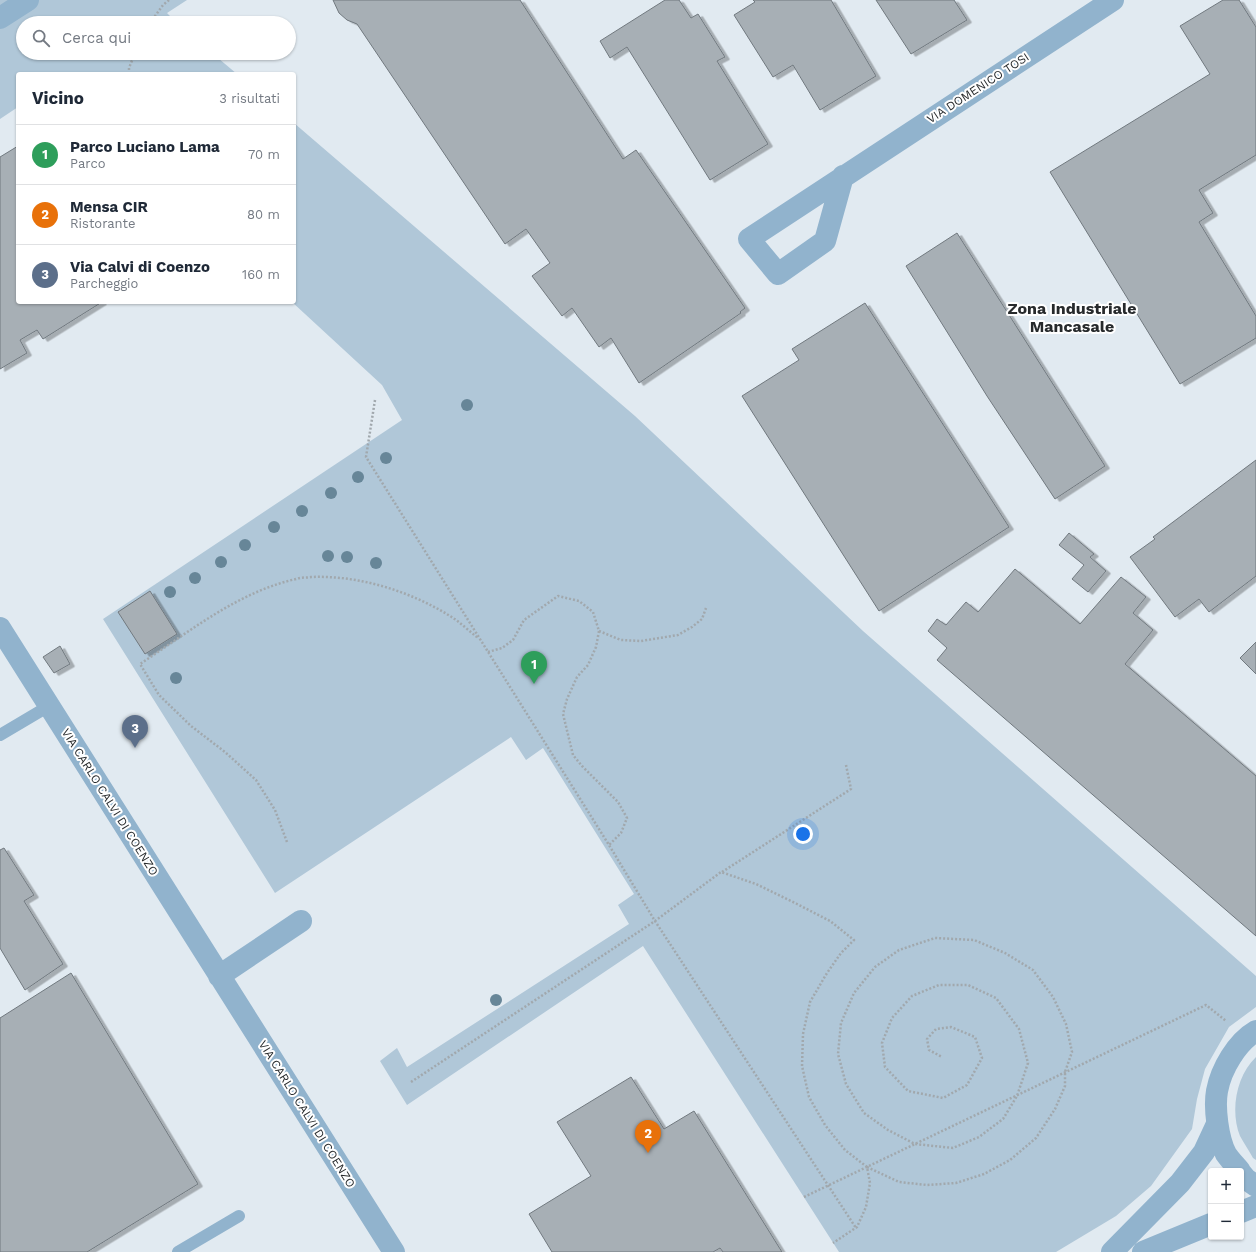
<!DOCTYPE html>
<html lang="it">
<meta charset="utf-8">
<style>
body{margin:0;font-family:"Work Sans",sans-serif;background:#f2f2f3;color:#1f2937}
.controls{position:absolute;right:12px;bottom:12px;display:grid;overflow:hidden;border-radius:4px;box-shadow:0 1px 3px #0004}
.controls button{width:36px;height:36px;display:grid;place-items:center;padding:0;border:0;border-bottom:1px solid #e0e1e3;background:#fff;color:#1f2937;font:20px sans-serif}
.you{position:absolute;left:803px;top:834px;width:14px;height:14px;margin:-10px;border:3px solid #fff;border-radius:50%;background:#1a73e8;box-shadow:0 0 0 6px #1a73e833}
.badge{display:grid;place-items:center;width:26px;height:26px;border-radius:50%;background:#7c3aed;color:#fff;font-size:13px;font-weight:700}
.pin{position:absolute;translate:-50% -33px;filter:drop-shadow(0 1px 2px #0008)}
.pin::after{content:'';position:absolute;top:21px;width:14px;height:12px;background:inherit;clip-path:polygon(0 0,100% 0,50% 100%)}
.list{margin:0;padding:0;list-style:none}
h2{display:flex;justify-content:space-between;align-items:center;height:52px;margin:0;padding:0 16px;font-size:17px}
h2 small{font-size:13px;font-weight:400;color:#747a83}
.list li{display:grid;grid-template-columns:26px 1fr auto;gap:12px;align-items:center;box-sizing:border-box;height:60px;padding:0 16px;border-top:1px solid #e0e1e3}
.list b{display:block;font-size:15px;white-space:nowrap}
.list p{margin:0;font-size:13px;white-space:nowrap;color:#747a83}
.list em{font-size:13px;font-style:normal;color:#747a83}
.icon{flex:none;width:22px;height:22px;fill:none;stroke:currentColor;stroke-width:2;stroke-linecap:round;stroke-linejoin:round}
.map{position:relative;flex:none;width:1256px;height:1252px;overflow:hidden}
.search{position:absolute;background:#fff;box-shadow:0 1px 3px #0004;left:16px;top:16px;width:280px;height:44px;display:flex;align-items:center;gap:10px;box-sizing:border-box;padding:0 14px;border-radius:22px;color:#747a83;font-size:15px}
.panel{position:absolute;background:#fff;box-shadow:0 1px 3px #0004;left:16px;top:72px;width:280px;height:232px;border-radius:4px}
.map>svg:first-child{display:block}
.green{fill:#b0c7d8}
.building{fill:#a7afb5;stroke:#71797f;filter:url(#shadow)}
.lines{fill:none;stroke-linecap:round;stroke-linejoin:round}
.path{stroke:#a1a8ad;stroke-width:2.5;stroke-dasharray:2 2;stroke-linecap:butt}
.lane{stroke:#91b3cd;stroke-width:12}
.street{stroke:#91b3cd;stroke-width:22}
.tree{fill:#678698}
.labels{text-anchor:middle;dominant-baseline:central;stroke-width:4;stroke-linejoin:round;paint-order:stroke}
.street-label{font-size:12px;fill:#272a2c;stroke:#fff}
.district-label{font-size:16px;font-weight:bold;fill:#272a2c;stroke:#fff}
</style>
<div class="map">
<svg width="1256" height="1252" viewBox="0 0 1256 1252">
<defs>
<filter id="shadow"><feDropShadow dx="4.5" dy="2.5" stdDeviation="0" flood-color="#0004"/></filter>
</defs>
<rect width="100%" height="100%" fill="#e1eaf1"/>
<path class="green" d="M0,0H187L167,13L177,23H23V53H212L237,74H18V107L0,119Z
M294,123L635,416L863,631L1256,976V1007L1229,1027L1205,1069L1197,1099L1192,1129L1151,1186L1116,1216L1056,1252H839L643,946L407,1105L380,1061L397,1048L407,1067L629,924L618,905L634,894L543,748L526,760L511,737L275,893L103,619L402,420L382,385L292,302H294Z
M1256,1057V1160L1253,1158C1249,1151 1244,1143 1240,1136C1230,1111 1236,1076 1256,1057Z"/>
<path class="building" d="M333,0H520L623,159L636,150L745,308L740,312L741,313L639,383L611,338L599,347L572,308L562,316L532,276L550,263L526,229L505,244L357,24L347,20L339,13Z
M665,0H679L691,18L698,14L725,57L717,61L768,144L710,180L627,47L610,58L600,41Z
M753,0H831L876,76L820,110L793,65L773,77L734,15L755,2Z
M876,0H954L967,20L911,54Z
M1223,0H1239L1256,27V155L1199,190L1213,213L1199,222L1256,316V338L1180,384L1050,172L1210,74L1180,26Z
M18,146V302H102L43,339L37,330L20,340L27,353L0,369V157Z
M957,233L1105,466L1055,499L987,396L906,266Z
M865,303L1009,527L879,611L742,396L799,360L792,349Z
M1256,460V576L1209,612L1199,599L1175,617L1130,557L1155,539L1153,537Z
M1069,533L1094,554L1090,557L1106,571L1088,592L1072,579L1084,565L1059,545Z
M1015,569L1080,624L1121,577L1146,597L1133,613L1153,630L1125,664L1256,776V936L937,660L947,648L928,631L937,619L946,625L966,602L978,612Z
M150,591L177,634L145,654L118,612Z
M1256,642V674L1240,658Z
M60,646L70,664L54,673L43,657Z
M4,848L34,895L24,901L63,964L25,990L0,948V850Z
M71,973L198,1184L87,1252H0V1018Z
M631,1077L664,1129L694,1111L782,1252H723L720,1248L713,1252H552L529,1214L591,1176L557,1122Z"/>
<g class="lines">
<path class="path" d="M150,23L163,5L169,0
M129,74V68L135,53
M375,400L366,457L609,845L655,921L856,1228
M599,631L621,640L641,641L678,635L692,627L702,619L706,608
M488,652L502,648L513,640L524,620L558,596L579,601L593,612L599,631L596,647L588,665L577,677L567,699L563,714L573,755L582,766L618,802L627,818L621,833L609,845
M287,842L275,810L256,780L225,752L191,726L159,695L140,664C189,632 238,592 296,579C301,577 306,578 311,577C358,575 410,591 450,616C460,622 469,631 478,638
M722,872L851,789L846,765
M411,1082L655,921L721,872L756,884L797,904L830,921L854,940L841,953L827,973L810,1002L803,1034L802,1066L809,1097L825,1125L845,1150L867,1167L870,1183L866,1207L857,1227L833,1243
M867,1167L899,1182L927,1185L956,1183L984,1174L1010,1160L1036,1138L1055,1109L1065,1086V1072L1072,1052L1066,1024L1053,997L1033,970L1005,953L974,940L935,938L899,950L875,967L854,993L841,1023L838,1054L846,1084L864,1113L888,1130L915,1144L953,1148L979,1137L1003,1119L1017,1096L1028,1063L1019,1029L996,998L968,985H939L912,996L892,1018L882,1043L885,1067L908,1091L943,1098L967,1085L982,1058L975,1037L951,1027L936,1029L927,1039L929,1050L942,1057
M804,1197L1206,1005L1226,1021"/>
<path class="lane" d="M0,735L49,706
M178,1252L239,1216"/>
<path class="street" d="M0,18L28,0
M843,176L825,241L778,274L749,239L1113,0
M0,628L394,1252
M219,976L301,921
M1240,1171C1236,1166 1230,1160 1226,1154C1218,1139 1214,1108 1217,1091C1221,1069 1237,1042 1256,1031
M1241,1173L1246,1179L1256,1186
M1241,1212L1256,1206
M1112,1252L1180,1183L1204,1152L1217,1124
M1143,1252L1211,1224"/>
</g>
<g class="tree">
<circle cx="467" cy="405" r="6"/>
<circle cx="386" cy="458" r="6"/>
<circle cx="358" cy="477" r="6"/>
<circle cx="331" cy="493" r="6"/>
<circle cx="302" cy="511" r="6"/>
<circle cx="274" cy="527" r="6"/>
<circle cx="245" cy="545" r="6"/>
<circle cx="328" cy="556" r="6"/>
<circle cx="347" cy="557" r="6"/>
<circle cx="221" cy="562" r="6"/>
<circle cx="376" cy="563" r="6"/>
<circle cx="195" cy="578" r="6"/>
<circle cx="170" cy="592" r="6"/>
<circle cx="176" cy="678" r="6"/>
<circle cx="496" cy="1000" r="6"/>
</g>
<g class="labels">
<g class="street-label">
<text transform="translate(978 88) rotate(-33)">VIA DOMENICO TOSI</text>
<text transform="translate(110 802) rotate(58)">VIA CARLO CALVI DI COENZO</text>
<text transform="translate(307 1114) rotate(58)">VIA CARLO CALVI DI COENZO</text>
</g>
<g class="district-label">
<text x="1072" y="308">Zona Industriale<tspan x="1072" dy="18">Mancasale</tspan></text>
</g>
</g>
</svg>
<div class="controls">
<button>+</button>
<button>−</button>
</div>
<div class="you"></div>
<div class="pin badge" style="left:534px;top:684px;background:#2e9e5b">1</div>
<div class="pin badge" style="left:648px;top:1153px;background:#e8710a">2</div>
<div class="pin badge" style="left:135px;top:748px;background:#5c6f8a">3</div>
<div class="search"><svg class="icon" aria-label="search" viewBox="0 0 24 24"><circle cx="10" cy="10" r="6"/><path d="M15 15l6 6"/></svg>Cerca qui</div>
<section class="panel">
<h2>Vicino<small>3 risultati</small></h2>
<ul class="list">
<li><span class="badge" style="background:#2e9e5b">1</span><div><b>Parco Luciano Lama</b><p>Parco</p></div><em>70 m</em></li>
<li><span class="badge" style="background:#e8710a">2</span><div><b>Mensa CIR</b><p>Ristorante</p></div><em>80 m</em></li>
<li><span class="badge" style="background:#5c6f8a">3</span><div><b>Via Calvi di Coenzo</b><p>Parcheggio</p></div><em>160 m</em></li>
</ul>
</section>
</div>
